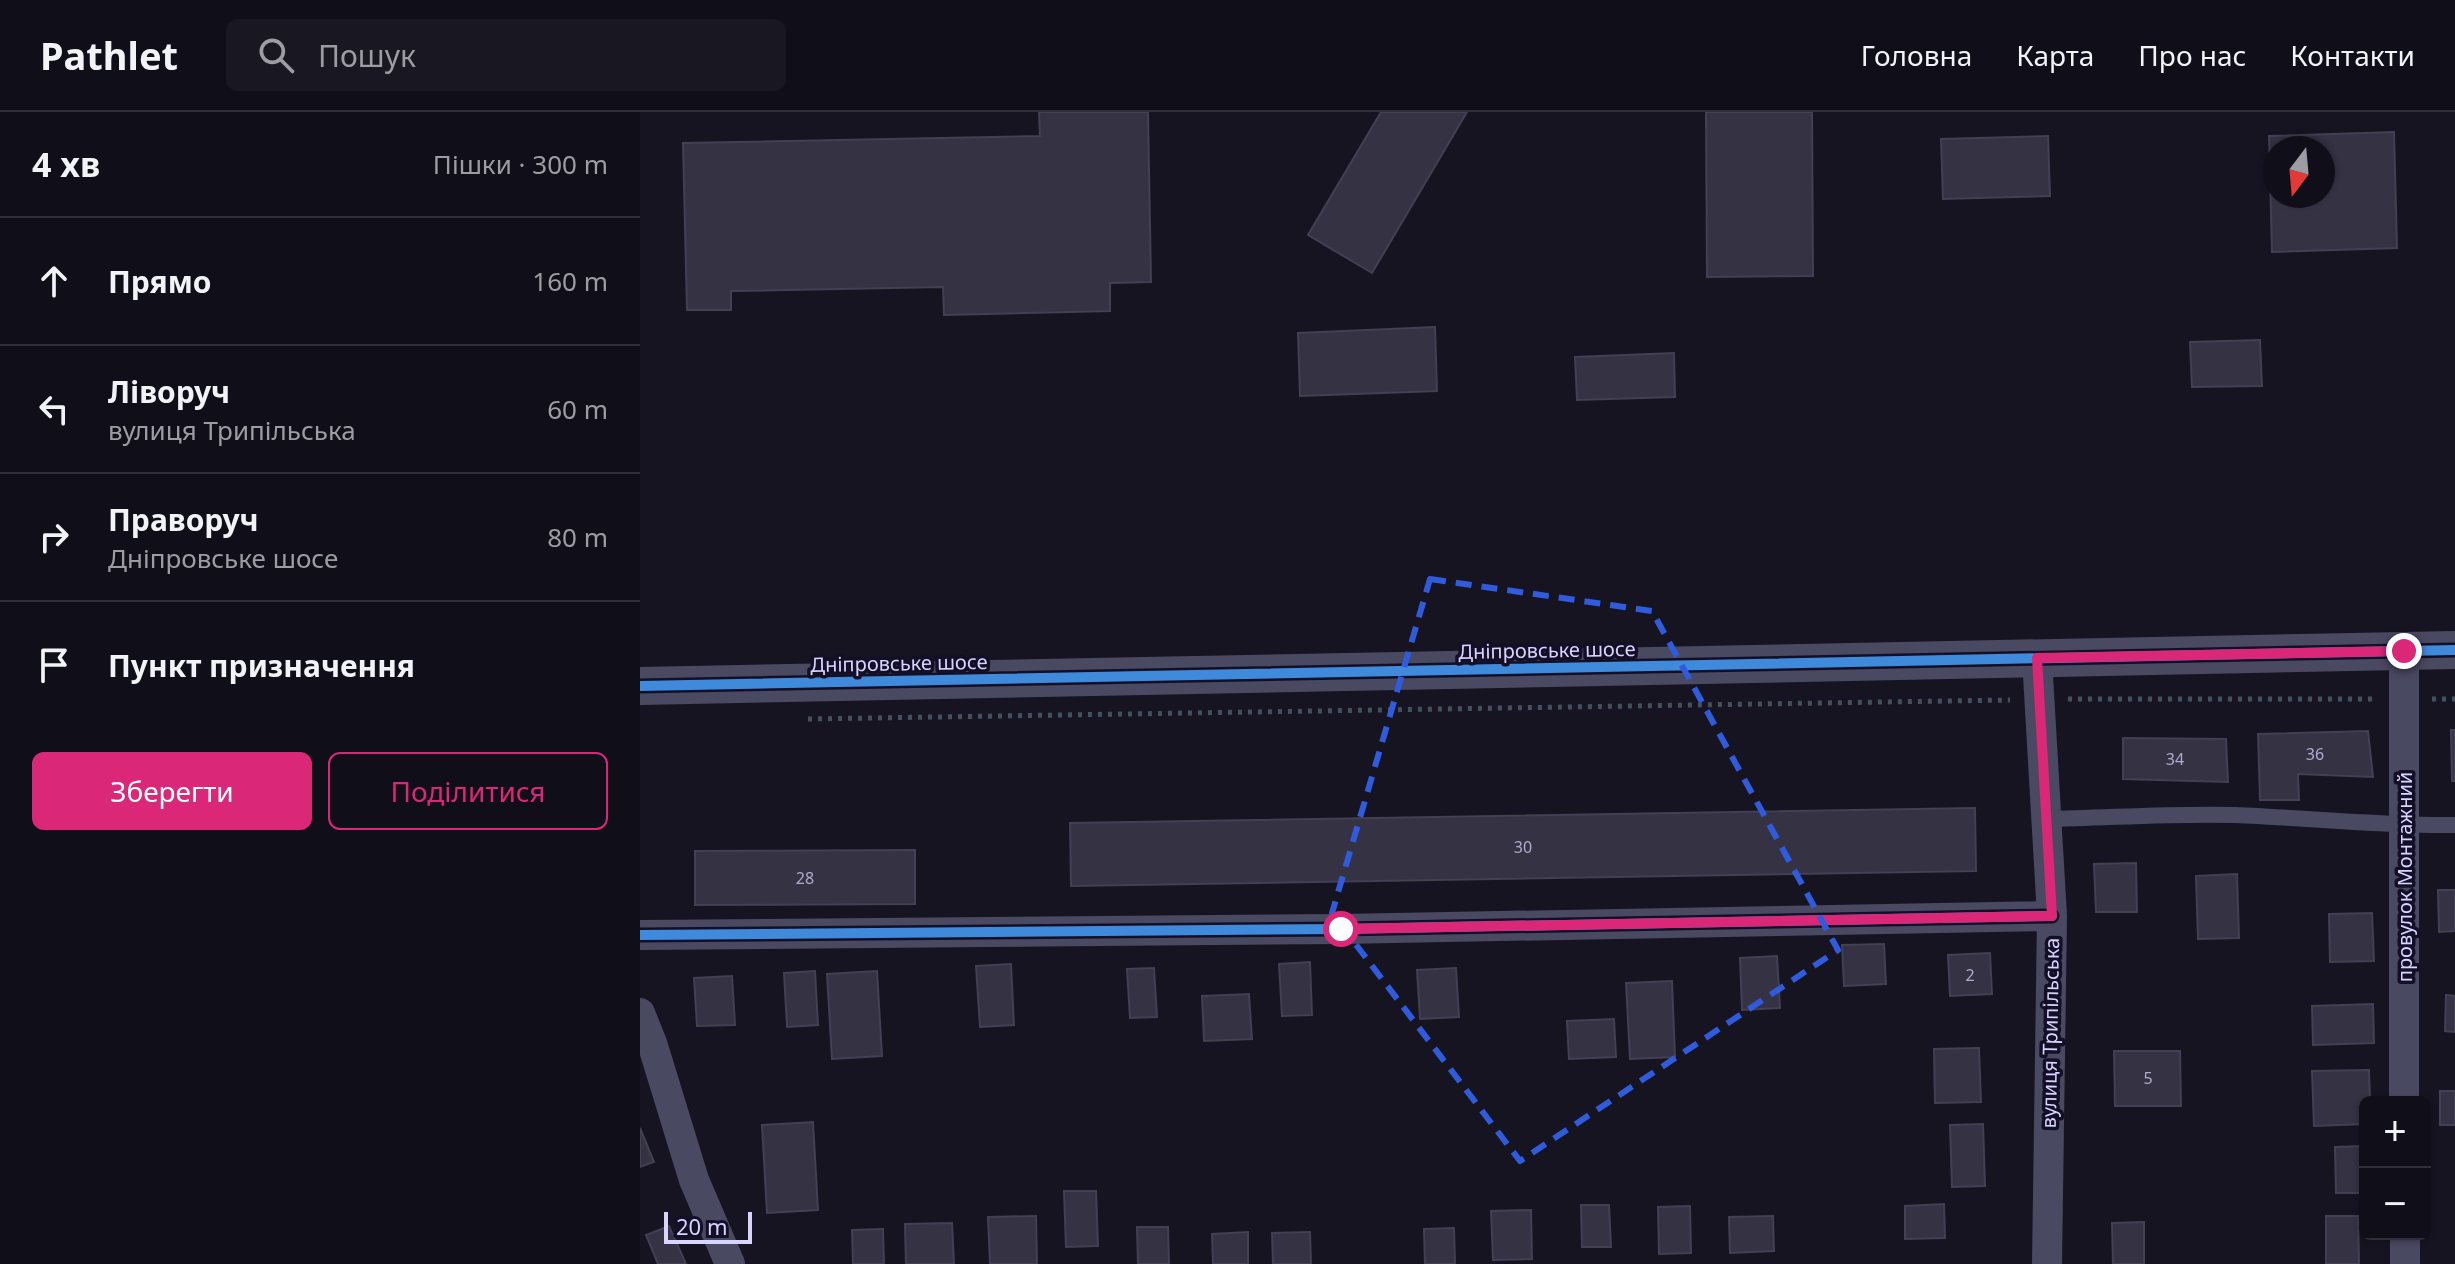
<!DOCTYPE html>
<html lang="uk">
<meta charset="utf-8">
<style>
body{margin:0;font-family:"Noto Sans",sans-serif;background:#191822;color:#f1f3f6}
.controls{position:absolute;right:24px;bottom:24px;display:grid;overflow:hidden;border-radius:12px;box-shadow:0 2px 6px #0004}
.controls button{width:72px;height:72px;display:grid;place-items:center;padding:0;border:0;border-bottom:2px solid #302f38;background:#100f19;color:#f1f3f6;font:40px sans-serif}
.compass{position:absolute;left:1623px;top:24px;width:72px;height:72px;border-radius:50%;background:#100f19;box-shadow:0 2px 6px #0004;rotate:196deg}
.scale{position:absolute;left:24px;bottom:20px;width:88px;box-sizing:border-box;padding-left:8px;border:4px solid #d9d4ff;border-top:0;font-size:22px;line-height:28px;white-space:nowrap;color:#d9d4ff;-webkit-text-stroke:6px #130f26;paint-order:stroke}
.stop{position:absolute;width:24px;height:24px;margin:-18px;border:6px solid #db2777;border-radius:50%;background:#fff}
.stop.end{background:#db2777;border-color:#fff;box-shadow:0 2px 8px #0008}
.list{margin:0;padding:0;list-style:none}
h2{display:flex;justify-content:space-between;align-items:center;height:104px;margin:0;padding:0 32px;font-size:34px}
h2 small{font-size:26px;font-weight:400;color:#9c9ca2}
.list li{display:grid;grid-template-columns:52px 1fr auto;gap:24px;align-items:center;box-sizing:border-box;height:128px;padding:0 32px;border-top:2px solid #302f38}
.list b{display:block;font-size:30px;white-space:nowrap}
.list p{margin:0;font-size:26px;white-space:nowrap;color:#9c9ca2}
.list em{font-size:26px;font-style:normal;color:#9c9ca2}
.actions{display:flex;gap:16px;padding:24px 32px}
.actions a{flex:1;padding:18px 0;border:2px solid #db2777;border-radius:12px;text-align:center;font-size:28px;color:#db2777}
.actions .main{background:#db2777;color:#fff}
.icon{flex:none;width:44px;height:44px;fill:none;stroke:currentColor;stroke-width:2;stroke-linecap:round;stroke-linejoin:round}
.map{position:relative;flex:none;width:1815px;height:1152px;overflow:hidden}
header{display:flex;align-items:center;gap:48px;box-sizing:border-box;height:112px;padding:0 40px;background:#100f19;border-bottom:2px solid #302f38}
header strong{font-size:38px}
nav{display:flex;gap:44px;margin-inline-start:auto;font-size:28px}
.search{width:560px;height:72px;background:#191822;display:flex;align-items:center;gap:20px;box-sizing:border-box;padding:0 28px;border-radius:12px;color:#9c9ca2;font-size:30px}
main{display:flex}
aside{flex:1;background:#100f19}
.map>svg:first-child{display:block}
.building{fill:#343243;stroke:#433f54;stroke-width:2;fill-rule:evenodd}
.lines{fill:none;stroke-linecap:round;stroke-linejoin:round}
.path{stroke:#44505f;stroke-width:5;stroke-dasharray:4 6;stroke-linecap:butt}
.service{stroke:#4a4962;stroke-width:16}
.minor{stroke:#4a4962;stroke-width:30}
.tertiary{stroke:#4a4962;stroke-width:38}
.cycleway-casing{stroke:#130f26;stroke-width:15}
.cycleway{stroke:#408adc;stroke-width:10}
.route{stroke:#db2777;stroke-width:10}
.marked{fill:none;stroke:#305bdc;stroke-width:6;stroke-dasharray:16 10;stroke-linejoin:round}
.labels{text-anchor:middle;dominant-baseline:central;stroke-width:7;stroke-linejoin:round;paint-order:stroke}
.number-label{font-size:16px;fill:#b0acd0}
.street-label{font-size:20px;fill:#d9d4ff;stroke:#130f26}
</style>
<header>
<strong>Pathlet</strong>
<div class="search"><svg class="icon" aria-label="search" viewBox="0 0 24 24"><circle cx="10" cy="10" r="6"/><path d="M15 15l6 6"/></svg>Пошук</div>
<nav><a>Головна</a><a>Карта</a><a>Про нас</a><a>Контакти</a></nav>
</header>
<main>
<aside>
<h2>4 хв<small>Пішки · 300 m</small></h2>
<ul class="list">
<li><svg class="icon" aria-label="ahead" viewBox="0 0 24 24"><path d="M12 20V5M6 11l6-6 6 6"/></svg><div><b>Прямо</b></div><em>160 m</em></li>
<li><svg class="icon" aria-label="left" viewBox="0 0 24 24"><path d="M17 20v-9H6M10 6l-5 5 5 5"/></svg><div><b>Ліворуч</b><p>вулиця Трипільська</p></div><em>60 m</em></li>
<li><svg class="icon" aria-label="right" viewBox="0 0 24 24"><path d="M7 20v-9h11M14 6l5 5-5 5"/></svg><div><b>Праворуч</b><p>Дніпровське шосе</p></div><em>80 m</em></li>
<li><svg class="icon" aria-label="arrive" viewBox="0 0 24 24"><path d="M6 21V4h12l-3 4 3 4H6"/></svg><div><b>Пункт призначення</b></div></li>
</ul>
<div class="actions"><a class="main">Зберегти</a><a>Поділитися</a></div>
</aside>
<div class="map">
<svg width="1815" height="1152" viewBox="0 0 1815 1152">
<rect width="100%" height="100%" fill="#161421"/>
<path class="building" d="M399,0H508L511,170L470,171V199L304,203L303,175L91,179V198H47L43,31L400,24Z
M741,0H827L732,161L668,123Z
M1066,0H1172L1173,164L1067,165Z
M1754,20L1757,136L1632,140L1629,24ZM1635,36H1683V84H1635Z
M1408,24L1410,84L1303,87L1301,27Z
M795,215L797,279L660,284L658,221Z
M1620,228L1622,274L1552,275L1550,230Z
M1034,241L1035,285L937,288L935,245Z
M1811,618H1815V669H1812Z
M1728,619L1733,665L1658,662L1659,688H1620L1618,622Z
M1483,626L1586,627L1588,670L1483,667Z
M1335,696L1336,759L431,774L430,711Z
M275,738V792L55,793V739Z
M1496,751L1497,800H1456L1454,752Z
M1597,762L1599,826L1558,827L1556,764Z
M1798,778H1815V819L1799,820Z
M1732,801L1734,849L1690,850L1689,802Z
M1244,832L1246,872L1204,874L1202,833Z
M1350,841L1352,882L1310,884L1308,843Z
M1137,844L1140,896L1102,898L1100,846Z
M670,850L672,903L642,904L639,852Z
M371,852L374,913L340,915L336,854Z
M514,856L517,905L490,906L487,857Z
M816,856L819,905L780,907L777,858Z
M175,859L178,913L147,915L144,861Z
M237,859L242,944L192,947L187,862Z
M92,864L95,913L57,914L54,866Z
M1032,869L1035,945L990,947L986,871Z
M609,882L612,927L564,929L562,884Z
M1806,883L1815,884V920L1805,919Z
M1733,892L1734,931L1673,933L1672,894Z
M974,907L976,945L929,947L927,909Z
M1339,936L1341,990L1295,991L1294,937Z
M1474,939H1540L1541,994H1475Z
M1729,958L1730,990H1725V1012L1674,1014L1672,959Z
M1800,979H1815V1013H1800Z
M173,1010L178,1098L127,1101L122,1013Z
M1343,1012L1345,1074L1312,1075L1310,1013Z
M0,1016L14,1050L0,1055Z
M1725,1034V1081H1696L1695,1035Z
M424,1079H456L458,1134L426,1135Z
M1304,1092L1305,1126L1265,1127V1094Z
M941,1093H969L971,1135H942Z
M1050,1094L1051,1141L1019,1142L1018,1095Z
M891,1098L892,1147L853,1148L851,1099Z
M396,1104L397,1152H350L348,1105Z
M1133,1104L1134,1139L1090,1141L1089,1105Z
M1686,1104H1718L1719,1152H1686Z
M1504,1110V1152H1473L1472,1111Z
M312,1111L314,1152H266L265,1112Z
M29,1114L46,1152H18L6,1123Z
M497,1115H528L529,1152H498Z
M814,1116L815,1152H785L784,1117Z
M243,1117L244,1152H213L212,1118Z
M608,1120V1152H573L572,1122Z
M670,1120L671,1152H633L632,1121Z"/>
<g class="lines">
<path class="path" d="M1428,587H1738
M1792,587H1815
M168,607L1370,588"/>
<path class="service" d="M1406,707C1469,706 1533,701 1595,703C1669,706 1742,714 1815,713"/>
<path class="minor" d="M1764,539V990
M1397,546L1412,804L1407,1152
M0,823L701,817L1412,804
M0,901L12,931L54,1068L90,1152
M1765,1122V1152"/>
<path class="tertiary" d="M0,574L1815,538"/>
<g class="cycleway-casing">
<path id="cycleway" d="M0,574L1815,538
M0,823L701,817L1412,804"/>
</g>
<use href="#cycleway" class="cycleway"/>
</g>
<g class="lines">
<path class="route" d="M701,817L1412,804L1397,546L1764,539"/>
</g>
<path class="marked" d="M790,467L1012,499L1198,838L880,1049L692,801Z"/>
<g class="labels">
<g class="number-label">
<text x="1675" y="642">36</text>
<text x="1535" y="647">34</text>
<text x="883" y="735">30</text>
<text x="165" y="766">28</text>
<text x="1330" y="863">2</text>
<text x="1508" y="966">5</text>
</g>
<g class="street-label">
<text transform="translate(907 538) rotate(-1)">Дніпровське шосе</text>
<text transform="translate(259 551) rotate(-1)">Дніпровське шосе</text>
<text transform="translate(1764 765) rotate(-90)">провулок Монтажний</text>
<text transform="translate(1410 921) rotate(-89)">вулиця Трипільська</text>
</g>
</g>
</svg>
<div class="controls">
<button>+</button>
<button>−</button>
</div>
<svg class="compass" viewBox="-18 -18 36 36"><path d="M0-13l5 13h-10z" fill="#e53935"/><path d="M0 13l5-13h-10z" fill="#9c9ca2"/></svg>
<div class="scale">20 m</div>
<div class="stop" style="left:701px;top:817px"></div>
<div class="stop end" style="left:1764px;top:539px"></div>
</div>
</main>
